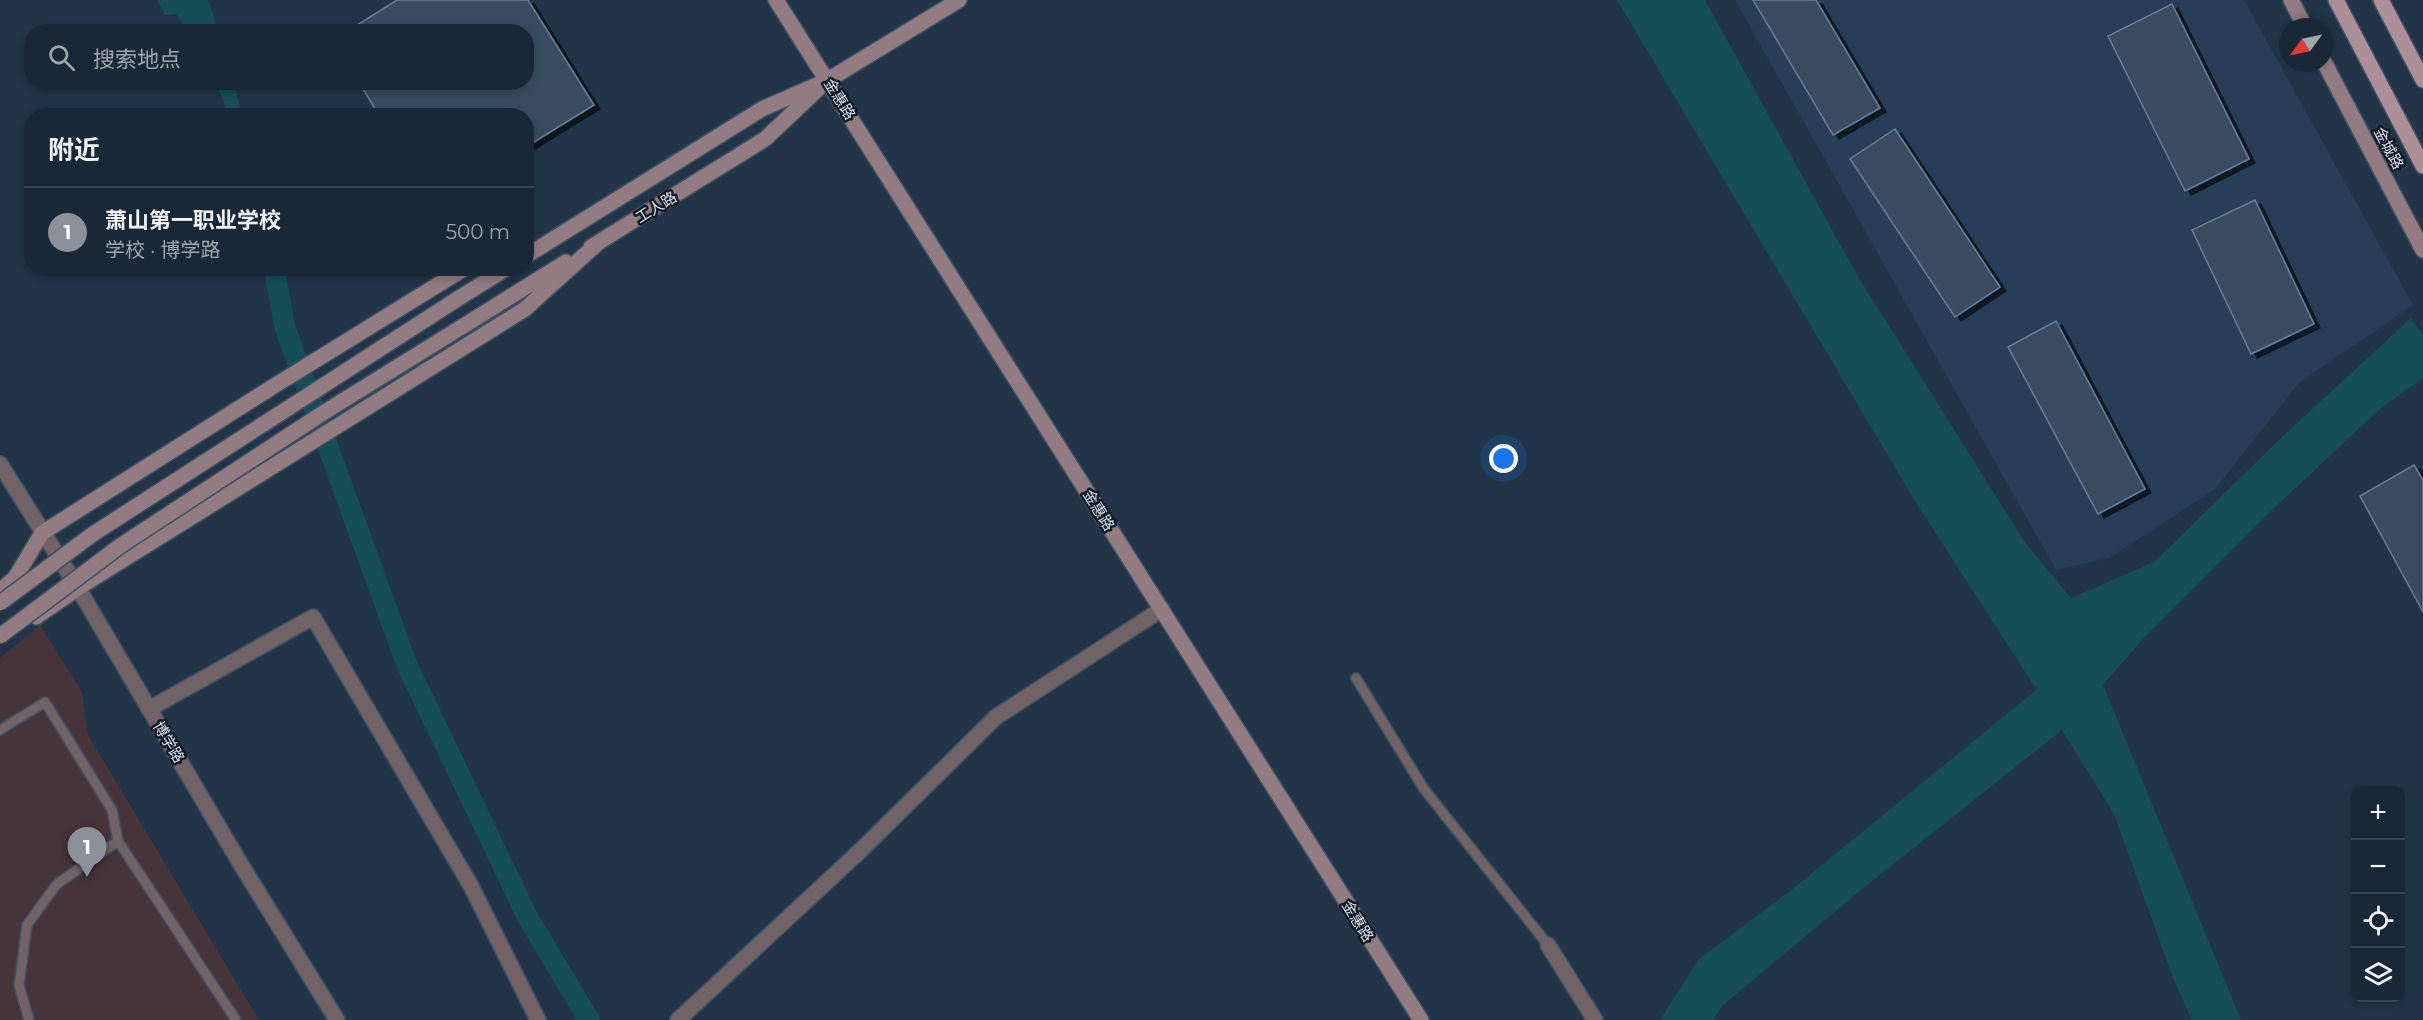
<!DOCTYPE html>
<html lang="zh">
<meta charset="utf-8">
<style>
body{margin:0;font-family:Montserrat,"Noto Sans SC",sans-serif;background:#222f3e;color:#f1f3f6}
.controls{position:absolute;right:18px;bottom:18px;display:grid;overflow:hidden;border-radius:12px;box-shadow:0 3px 9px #0003}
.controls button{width:54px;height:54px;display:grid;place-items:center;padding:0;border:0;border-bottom:2px solid #374451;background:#192736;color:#f1f3f6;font:30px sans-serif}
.compass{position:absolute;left:2279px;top:18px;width:54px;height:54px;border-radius:50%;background:#192736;box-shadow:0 3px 9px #0003;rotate:237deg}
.you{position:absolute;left:1504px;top:459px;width:21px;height:21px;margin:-15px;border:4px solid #fff;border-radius:50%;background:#1a73e8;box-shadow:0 0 0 9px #1a73e833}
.badge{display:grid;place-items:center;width:39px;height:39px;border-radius:50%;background:#8c9099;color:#fff;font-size:20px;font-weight:700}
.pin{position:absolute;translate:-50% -50px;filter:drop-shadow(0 2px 3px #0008)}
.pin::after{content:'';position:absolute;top:32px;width:21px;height:18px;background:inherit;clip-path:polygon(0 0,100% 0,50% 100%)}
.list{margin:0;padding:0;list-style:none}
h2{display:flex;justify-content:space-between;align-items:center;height:78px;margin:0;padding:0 24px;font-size:26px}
h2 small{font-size:20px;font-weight:400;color:#9fa5ad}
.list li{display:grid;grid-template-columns:39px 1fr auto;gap:18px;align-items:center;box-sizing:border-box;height:90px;padding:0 24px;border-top:2px solid #374451}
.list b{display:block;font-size:22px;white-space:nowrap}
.list p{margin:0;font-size:20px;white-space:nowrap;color:#9fa5ad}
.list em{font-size:20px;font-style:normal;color:#9fa5ad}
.icon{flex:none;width:33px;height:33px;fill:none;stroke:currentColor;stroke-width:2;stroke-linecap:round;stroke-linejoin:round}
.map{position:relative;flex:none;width:2423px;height:1020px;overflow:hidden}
.search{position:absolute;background:#192736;box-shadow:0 3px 9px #0003;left:24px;top:24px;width:510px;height:66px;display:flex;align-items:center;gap:15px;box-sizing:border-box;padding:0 21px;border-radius:24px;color:#9fa5ad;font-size:22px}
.panel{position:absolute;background:#192736;box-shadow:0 3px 9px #0003;left:24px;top:108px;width:510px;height:168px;border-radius:24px}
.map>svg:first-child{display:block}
.built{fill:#263e57}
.education{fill:#47343a}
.water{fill:#164e57}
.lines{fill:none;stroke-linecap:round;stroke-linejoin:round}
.canal{stroke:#164e57;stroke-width:21}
.building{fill:#384c61;stroke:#697e94;stroke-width:1.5;filter:url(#shadow)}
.service-casing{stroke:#3e5063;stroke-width:12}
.minor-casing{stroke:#3e5063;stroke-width:18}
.tertiary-casing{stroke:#3e5063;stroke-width:18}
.secondary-casing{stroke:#3e5063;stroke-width:18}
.primary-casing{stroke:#3e5063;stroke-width:18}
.service{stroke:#706265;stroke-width:9}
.minor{stroke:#706265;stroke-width:15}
.tertiary{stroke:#706265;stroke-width:15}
.secondary{stroke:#927b81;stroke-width:15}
.primary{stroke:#ac8f97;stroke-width:15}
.secondary-bridge-casing{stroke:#3e5063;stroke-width:18;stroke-linecap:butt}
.secondary-bridge{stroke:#927b81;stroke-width:15}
.labels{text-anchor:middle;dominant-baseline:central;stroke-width:5;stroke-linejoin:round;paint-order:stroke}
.street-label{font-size:15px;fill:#d7e2ef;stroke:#131b24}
</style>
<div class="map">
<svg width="2423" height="1020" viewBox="0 0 2423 1020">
<defs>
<filter id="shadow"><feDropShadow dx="6" dy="4" stdDeviation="0" flood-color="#0009"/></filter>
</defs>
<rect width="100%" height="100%" fill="#213448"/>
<path class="built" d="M1735,0H2244L2413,305L2300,382L2215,489L2109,558L2056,570Z"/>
<path class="education" d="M40,625L82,692L88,735L259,1020H0V658Z"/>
<path class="water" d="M157,0H208L219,31H187L176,14L165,15Z
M1617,0H1705L1857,275L2024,541L2071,598L2154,562L2282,437L2411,318L2423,336V378L2379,410L2272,510L2143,639L2103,685L2241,1020H2192L2173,978L2114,814L2062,730L1856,894L1722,1006L1713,1020H1660L1699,959L1790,891L2036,690L2040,695L1915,501Z
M216,83H234L242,115H229Z"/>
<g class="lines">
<path class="canal" d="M274,268L285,328L407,665L527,916L589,1020"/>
</g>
<path class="building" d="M397,0H528L594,105L526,147V116H379L359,82H526V32H346Z
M1753,0H1816L1880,108L1833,135Z
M2172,4L2249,159L2185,191L2108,36Z
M1895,129L2000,287L1955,317L1850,159Z
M2255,200L2314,324L2251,354L2192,230Z
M2056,321L2145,489L2098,514L2008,347Z
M2414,465L2423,480V612L2360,496Z"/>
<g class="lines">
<g class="service-casing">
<path id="service" d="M1356,678L1424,789L1548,945
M0,730L45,702L112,810L118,841L236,1020
M29,1020L19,985L27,925L57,884L118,841"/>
</g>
<g class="minor-casing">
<path id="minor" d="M149,709L313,617L471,886L538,1020
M1548,945L1595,1020
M678,1020L860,851L996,717L1162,609"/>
</g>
<g class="tertiary-casing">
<path id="tertiary" d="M0,464L78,588L240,863L337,1020"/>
</g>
<g class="secondary-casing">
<path id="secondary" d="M776,0L1421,1020
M2291,0L2305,27
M2324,62L2423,250
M591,247L765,139L819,88
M526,256L762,109L828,80L959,0
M459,298L507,268
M473,320L566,262
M0,591L15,578L42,533L274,386L465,268
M36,617L78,588L525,309L599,242"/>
</g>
<g class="primary-casing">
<path id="primary" d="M2336,0L2423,166
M2381,0L2423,80"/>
</g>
<use href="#service" class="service"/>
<use href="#minor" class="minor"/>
<use href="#tertiary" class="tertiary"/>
<use href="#secondary" class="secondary"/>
<use href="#primary" class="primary"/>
<g class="secondary-bridge-casing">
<path id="secondary-bridge" d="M0,603L93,534L459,298
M0,636L120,546L323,413L473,320"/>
</g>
<use href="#secondary-bridge" class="secondary-bridge"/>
</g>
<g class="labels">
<g class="street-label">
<text transform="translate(840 99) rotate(58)">金惠路</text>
<text transform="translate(2389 148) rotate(62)">金城路</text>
<text transform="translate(656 207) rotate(-32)">工人路</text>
<text transform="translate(1099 510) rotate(58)">金惠路</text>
<text transform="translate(169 742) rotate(59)">博学路</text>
<text transform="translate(1358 921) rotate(58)">金惠路</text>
</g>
</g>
</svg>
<div class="controls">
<button>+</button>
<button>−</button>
<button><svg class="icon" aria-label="locate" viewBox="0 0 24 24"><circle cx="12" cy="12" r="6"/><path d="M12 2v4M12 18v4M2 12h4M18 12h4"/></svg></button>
<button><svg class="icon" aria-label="layers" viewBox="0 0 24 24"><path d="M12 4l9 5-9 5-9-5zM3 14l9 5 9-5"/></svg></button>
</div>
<svg class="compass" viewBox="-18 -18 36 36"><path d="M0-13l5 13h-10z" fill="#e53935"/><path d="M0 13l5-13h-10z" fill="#9fa5ad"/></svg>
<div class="you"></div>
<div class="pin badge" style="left:87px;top:877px">1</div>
<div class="search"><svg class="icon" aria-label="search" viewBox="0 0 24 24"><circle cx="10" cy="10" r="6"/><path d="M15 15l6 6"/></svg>搜索地点</div>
<section class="panel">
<h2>附近<small></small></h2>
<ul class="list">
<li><span class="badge">1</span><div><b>萧山第一职业学校</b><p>学校 · 博学路</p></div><em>500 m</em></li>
</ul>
</section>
</div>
